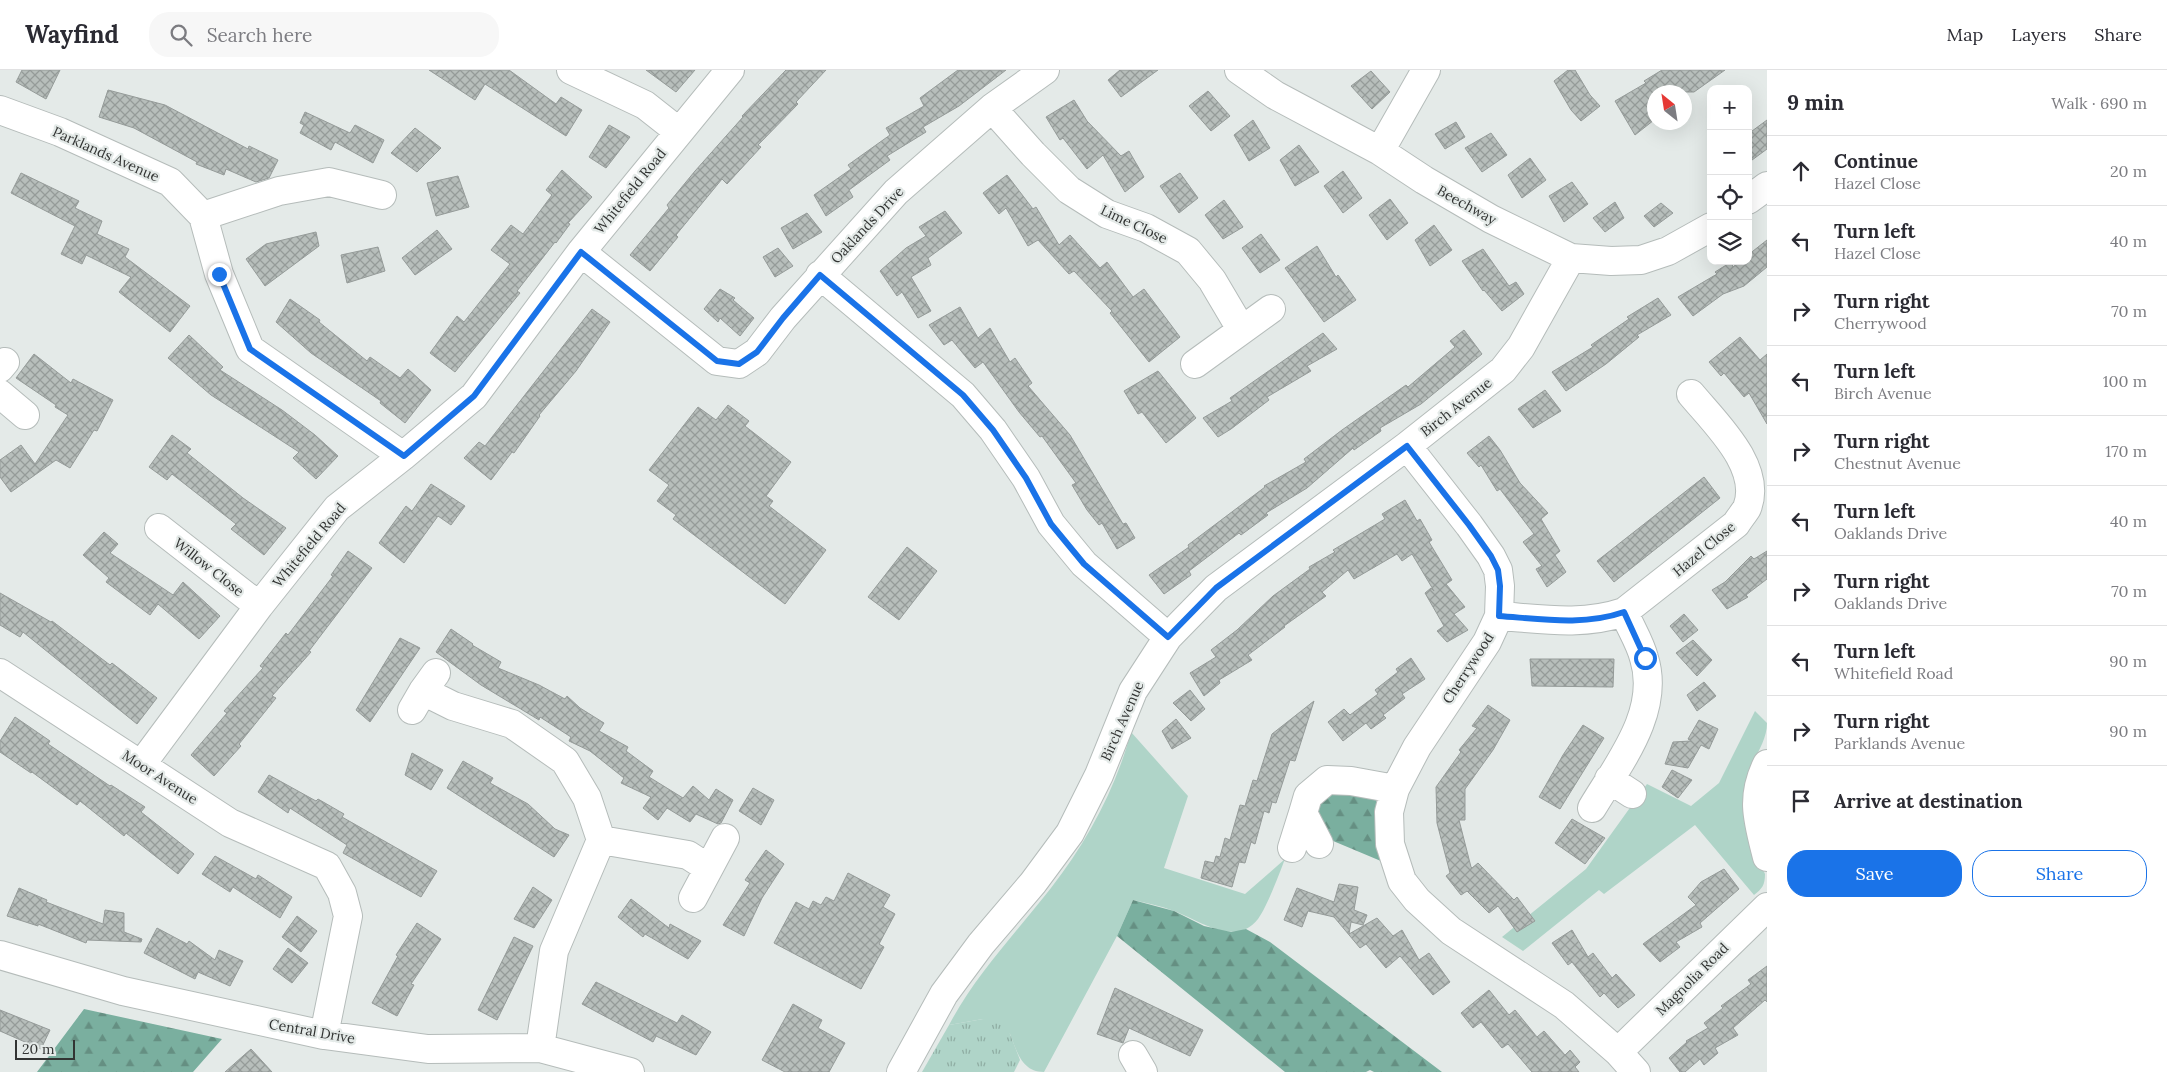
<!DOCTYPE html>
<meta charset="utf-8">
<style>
body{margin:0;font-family:Lora,serif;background:#f7f7f7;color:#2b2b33}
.controls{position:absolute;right:15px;top:15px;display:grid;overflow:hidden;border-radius:10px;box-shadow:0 5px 20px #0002}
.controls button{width:45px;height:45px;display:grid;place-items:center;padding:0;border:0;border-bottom:1px solid #e1e1e2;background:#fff;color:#2b2b33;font:25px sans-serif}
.compass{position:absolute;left:1647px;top:15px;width:45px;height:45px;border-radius:50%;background:#fff;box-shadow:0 5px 20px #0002;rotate:330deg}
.scale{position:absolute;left:15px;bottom:12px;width:60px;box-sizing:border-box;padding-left:5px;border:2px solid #323433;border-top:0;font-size:14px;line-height:18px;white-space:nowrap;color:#323433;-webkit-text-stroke:4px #e4eae8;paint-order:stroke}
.stop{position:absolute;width:15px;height:15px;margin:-11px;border:4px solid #1a73e8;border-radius:50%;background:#fff}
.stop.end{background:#1a73e8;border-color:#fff;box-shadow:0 1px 5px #0008}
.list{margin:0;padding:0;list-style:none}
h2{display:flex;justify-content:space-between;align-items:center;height:65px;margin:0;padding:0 20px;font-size:21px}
h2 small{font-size:16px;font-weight:400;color:#7c7c81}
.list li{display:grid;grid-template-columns:32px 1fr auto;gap:15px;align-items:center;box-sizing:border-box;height:70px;padding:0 20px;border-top:1px solid #e1e1e2}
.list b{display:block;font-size:19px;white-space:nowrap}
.list p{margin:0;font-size:16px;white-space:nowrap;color:#7c7c81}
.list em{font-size:16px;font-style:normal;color:#7c7c81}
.actions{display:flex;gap:10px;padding:15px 20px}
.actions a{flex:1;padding:11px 0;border:1px solid #1a73e8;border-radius:20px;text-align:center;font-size:18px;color:#1a73e8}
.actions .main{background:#1a73e8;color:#fff}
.icon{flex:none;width:28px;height:28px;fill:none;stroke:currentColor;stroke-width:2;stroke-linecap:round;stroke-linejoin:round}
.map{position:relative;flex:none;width:1767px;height:1002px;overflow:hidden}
header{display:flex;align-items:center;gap:30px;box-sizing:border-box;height:70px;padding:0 25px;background:#fff;border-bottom:1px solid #e1e1e2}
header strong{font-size:24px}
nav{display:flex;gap:28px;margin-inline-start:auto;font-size:18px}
.search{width:350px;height:45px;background:#f7f7f7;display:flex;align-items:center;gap:12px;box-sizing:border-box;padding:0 18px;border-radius:20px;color:#7c7c81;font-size:19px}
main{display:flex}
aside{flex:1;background:#fff}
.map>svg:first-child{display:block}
.grass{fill:#afd4c8}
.forest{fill:url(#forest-firs)}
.park{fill:url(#park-tufts)}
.building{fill:url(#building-cross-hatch);stroke:#959b99}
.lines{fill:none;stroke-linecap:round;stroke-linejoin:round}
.minor-casing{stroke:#b5bcba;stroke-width:30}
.minor{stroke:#fff;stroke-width:28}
.route{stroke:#1a73e8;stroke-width:6}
.labels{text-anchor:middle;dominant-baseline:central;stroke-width:4.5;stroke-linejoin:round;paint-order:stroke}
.street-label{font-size:14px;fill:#323433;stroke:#e4eae8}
</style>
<header>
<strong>Wayfind</strong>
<div class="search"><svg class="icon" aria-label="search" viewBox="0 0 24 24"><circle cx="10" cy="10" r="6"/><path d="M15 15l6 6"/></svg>Search here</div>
<nav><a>Map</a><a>Layers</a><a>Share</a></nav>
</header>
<main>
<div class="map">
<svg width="1767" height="1002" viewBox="0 0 1767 1002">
<defs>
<pattern id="forest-firs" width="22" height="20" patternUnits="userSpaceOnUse" patternTransform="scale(1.25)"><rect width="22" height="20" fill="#7aaf9f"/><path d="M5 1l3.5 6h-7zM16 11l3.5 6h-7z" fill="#658f82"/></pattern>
<pattern id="park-tufts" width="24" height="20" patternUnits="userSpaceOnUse" patternTransform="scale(1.25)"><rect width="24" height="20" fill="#afd4c8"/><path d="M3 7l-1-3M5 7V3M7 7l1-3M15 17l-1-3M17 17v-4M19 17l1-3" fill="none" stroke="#8fada3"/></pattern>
<pattern id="building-cross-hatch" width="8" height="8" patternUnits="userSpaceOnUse" patternTransform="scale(1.25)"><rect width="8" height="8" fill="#b7bebb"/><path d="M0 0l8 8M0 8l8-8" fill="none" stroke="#959b99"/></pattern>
</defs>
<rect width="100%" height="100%" fill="#e4eae8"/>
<path class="grass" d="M1755,641L1767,653C1767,668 1759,679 1753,693C1735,742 1745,759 1765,804C1765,815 1762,819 1754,825L1695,755L1604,824L1599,820L1523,881L1502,867L1586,799L1647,714L1691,736L1719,713Z
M1131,662L1188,726L1164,798L1245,824L1285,789C1279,804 1267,837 1258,849C1235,878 1199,850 1174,841C1161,836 1146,833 1133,830L1117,866L1044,1002C1022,1002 1017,982 1010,964L983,949L949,955C976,904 1016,863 1051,818C1087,772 1116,718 1131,662Z"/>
<path class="forest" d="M1329,720L1374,726L1378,735L1388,794L1326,768C1317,747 1311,739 1329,720Z
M1133,830L1174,841L1204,856L1231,862L1246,859L1270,872L1442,1002H1374L1370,1000L1366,1002H1285L1117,866Z
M84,939L222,969L193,1002H37Z"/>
<path class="park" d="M983,949L1001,950L1010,964L1020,990L1014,1002H922L949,955Z"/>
<path class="building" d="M22,0H60L46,29L16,12Z
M429,0H509L556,34L561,27L582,40L566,66L485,14L475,30Z
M646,0H695L676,22Z
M786,0H826L796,32L798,34L758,75L761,77L727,114L722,109L676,165L678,167L650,201L630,185L669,138L667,135L695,101L743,47L742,46Z
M958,0H1006L959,36L923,57L926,62L887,86L890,90L849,120L853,127L826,146L814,125L851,99L848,95L890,65L886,58L924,36L920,28Z
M1120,0H1158L1121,27L1108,10Z
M1568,0H1575L1590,25L1600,36L1581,51L1571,40L1554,11Z
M1662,0H1725L1694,22H1654V50L1635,65L1615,31L1646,13L1644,11Z
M1371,1L1390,22L1372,39L1351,16Z
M108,20L165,35L248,79L249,76L278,90L269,108L256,112L226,99L224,105L196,94L197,92L134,58L99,47Z
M1208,21L1230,46L1211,61L1189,36Z
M1074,30L1087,51L1121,86L1129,81L1144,107L1125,122L1103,85L1087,99L1063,68L1060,70L1046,47Z
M305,42L350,63L355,55L384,70L373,93L335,72L331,80L300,63L304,55L300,53Z
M1253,50L1270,78L1249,91L1234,65Z
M1767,50V79L1748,93V64Z
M1456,52L1465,67L1445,79L1435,64Z
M609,55L630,67L606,98L589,87Z
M415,58L441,78L417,102L391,83Z
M1491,63L1507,85L1482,102L1465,78Z
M1299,75L1319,102L1295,116L1280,90Z
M1530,88L1546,110L1522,128L1508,105Z
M562,100L592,127L568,153L570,154L556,173L555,172L517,221L520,223L455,302L430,283L457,246L464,252L510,194L491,180L511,155L523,164L552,125L546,120Z
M1343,101L1362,128L1343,143L1324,116Z
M21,103L79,131L75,138L102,151L97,164L129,179L125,187L190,236L170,262L119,222L131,207L86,185L82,194L61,184L75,156L11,123Z
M1180,103L1198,128L1179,143L1160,116Z
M1007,105L1033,139L1036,137L1059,175L1070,165L1100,198L1107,192L1133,227L1144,219L1180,267L1149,292L1110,243L1112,241L1074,201L1069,204L1038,170L1028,176L1006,138L999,144L983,123Z
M458,106L469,137L436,146L427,113Z
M1572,112L1588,134L1564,152L1549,126Z
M1390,129L1408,153L1387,170L1369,145Z
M1224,130L1243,157L1223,169L1205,145Z
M1615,132L1624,148L1605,162L1593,148Z
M1661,133L1673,143L1654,157L1644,146Z
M945,141L962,163L928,188L931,195L911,207L931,241L918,248L902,222L897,226L880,201L906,178L926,166L919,157Z
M807,143L822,162L793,179L781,158Z
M1434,155L1452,180L1430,196L1415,170Z
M437,160L452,179L415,205L402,188Z
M316,162L319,176L265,216L246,189L266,174Z
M1261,164L1280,190L1260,203L1242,178Z
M1767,170V197L1744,216L1723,224L1693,246L1678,227L1717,204L1715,202L1731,192L1733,197L1740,191H1748V185Z
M1317,176L1336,207L1338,205L1356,230L1324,252L1285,198Z
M378,177L385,201L347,213L341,185Z
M778,178L793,196L775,207L763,187Z
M1483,179L1509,216L1516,212L1524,224L1502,241L1484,220L1483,221L1462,191Z
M720,219L735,228L733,230L754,248L740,266L720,248L718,252L704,239Z
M1658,228L1671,245L1637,265L1639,267L1606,294L1566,321L1552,302L1593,277L1591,275L1629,249L1627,247Z
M290,229L320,250L319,252L367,291L370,287L400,308L408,299L431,320L405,353L380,333L381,331L311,283L276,252Z
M960,237L978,268L990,258L1010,292L1015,288L1032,313L1028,316L1070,365L1123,454L1126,453L1135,468L1117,479L1102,453L1099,455L1087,440L1072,415L1076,413L1042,366L1040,367L1019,342L983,292L975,298L952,270L944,275L929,255Z
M592,239L610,252L576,301L539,345L540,346L514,383L512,382L491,410L464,388L479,372L485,376Z
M1464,260L1482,284L1421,334L1380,358L1381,361L1354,380L1353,378L1307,418L1266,443L1268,445L1241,465L1239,463L1189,501L1191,505L1164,524L1149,505L1189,477L1188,475L1265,417L1264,416L1306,392L1304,389L1342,360L1406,315L1408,317L1455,277L1450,271Z
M1323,263L1337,279L1307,296L1311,301L1267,327L1269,330L1231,359L1218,367L1203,348L1232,331L1230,328Z
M189,265L223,297L220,300L282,340L315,365L338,386L316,409L293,388L299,382L211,325L168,288Z
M1740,267L1760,290L1767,284V354L1749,323L1744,327L1724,303L1721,306L1709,292Z
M34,284L71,313L73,309L113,330L97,361L94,360L70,398L56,390L11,422L0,407V390L21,375L35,394L68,345L55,337L56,335L16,308Z
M1158,301L1196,348L1166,373L1142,342L1138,344L1124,321Z
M1545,320L1561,341L1533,358L1518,339Z
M728,335L749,351L745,356L791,392L766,426L773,431L769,436L826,480L785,534L673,449L676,445L657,431L669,415L649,400L698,337L716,350Z
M172,365L191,379L187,383L243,428L286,458L264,485L231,459L236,454L172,404L167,410L149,397Z
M1489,366L1500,380L1520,413L1548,443L1541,449L1560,481L1555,485L1566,502L1547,517L1536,499L1542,496L1523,472L1534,464L1500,419L1497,421L1481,395L1479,397L1467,383Z
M1704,407L1720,428L1614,512L1597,491Z
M431,414L465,436L451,455L438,446L404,493L379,473L406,436L412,441Z
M1405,430L1417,451L1420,449L1432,470L1429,472L1452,510L1446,514L1465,537L1454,544L1468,560L1447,572L1437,561L1444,556L1425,523L1431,518L1434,521L1412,484L1402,491L1397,484L1354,509L1348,500L1322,522L1326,526L1284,556L1285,557L1248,585L1252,590L1219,610L1220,613L1204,626L1190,603L1216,587L1211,580L1237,560L1273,526L1310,499L1309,497L1335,482L1333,480L1385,449L1382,444Z
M104,462L118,474L110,483L173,525L183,512L220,546L199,569L158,534L150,545L106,512L109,508L83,485Z
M907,477L937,501L899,550L868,527Z
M348,481L372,498L309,581L311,582L272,626L276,628L239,674L241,676L214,706L191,685L227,643L224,641L263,598L260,596L286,563L288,565L333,506L331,505Z
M1767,481V509L1746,525L1748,527L1727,539L1712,520L1725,512L1751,486L1754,489Z
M0,523L51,552L52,551L110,595L112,593L157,628L137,654L23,562L20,567L0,555Z
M1684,544L1698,560L1683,572L1670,556Z
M451,559L473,574L472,575L501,592L498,598L539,615L565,629L567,626L580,638L604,653L599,661L628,677L626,681L653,701L649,707L683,728L693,716L709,730L716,719L733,730L721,753L718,754L696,744L690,752L667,738L658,750L643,738L651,727L621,713L624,708L590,681L569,671L571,667L540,647L539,650L481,615L436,582Z
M400,568L420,578L370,652L356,640Z
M1693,570L1712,590L1697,606L1676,583Z
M1411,588L1425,609L1402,624L1405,628L1383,645L1386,648L1371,659L1366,653L1343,671L1328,652L1344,639L1350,645L1378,624L1375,620L1398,602L1396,599Z
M1530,589H1614L1613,617L1532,616Z
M1704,612L1716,626L1697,641L1687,625Z
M1190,620L1205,639L1191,651L1173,633Z
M1314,631L1295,691L1290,690L1276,733L1272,732L1269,743L1264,741L1255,774L1251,772L1245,793L1239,792L1232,817L1201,808L1205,791L1214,793L1216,786L1220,787L1225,768L1230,770L1240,735L1245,736L1253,710L1257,711L1272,664Z
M1488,635L1510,650L1493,680L1465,719V750H1459L1471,797L1472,798L1478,793L1514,830L1517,827L1535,851L1517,862L1498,836L1489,843L1467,821L1461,825L1446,806L1450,803L1437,753L1436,717L1461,682L1459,680L1477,658L1472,656Z
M15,647L50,671L48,674L110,716L111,715L145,737L141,742L194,784L178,804L126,763L124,766L80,731L77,735L32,702L31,703L0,682V671Z
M1176,649L1191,668L1172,679L1162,661Z
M1699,650L1718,659L1709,679L1701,675L1688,698L1665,694L1673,672L1691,671L1688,669Z
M1583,655L1604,668L1560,739L1539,727L1563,685Z
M412,683L443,700L431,720L405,705Z
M463,691L493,708L490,713L528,734L555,759L569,765L554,787L447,718Z
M1672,700L1692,710L1678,728L1662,717Z
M269,705L316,731L318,729L344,744L342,747L437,801L421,827L343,783L347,775L290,738L288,743L258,722Z
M753,718L774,730L761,755L739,741Z
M1572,749L1605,768L1585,794L1555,773Z
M766,780L784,794L762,828L744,866L723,855L750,813L745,810Z
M215,786L256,809L258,805L292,827L280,848L233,817L230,822L202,804Z
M1724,799L1739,819L1700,853L1702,857L1676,872L1680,877L1660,892L1643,874L1696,835L1688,827L1701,812Z
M848,803L890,825L883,837L895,844L879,874L884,877L861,919L774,873L796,832L809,839L813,831L821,835L826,827L834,831Z
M1339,814L1358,817L1354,840L1367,845L1363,855L1351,852L1349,864L1377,848L1393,866L1402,860L1419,890L1429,883L1450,912L1433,925L1400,886L1386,898L1366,874L1360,878L1334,847L1308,841L1302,857L1284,850L1297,818L1334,832Z
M533,817L552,830L534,858L514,849Z
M19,818L47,830L46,832L103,854L105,840L124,843V862L142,869L141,872L87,870L86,873L38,854V856L7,846Z
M631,829L669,858L670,854L701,871L688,889L645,864L643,867L618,847Z
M297,846L317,861L301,882L282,867Z
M417,853L441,869L411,914L414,915L397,946L372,933L398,886L396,885Z
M157,858L187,874L189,871L215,890L219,880L243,891L230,916L198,902L195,909L144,883Z
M1572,860L1588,887L1593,883L1612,908L1616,904L1635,925L1618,938L1604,923L1600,927L1572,892L1568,895L1552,873Z
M514,867L533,876L497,950L478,940Z
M288,878L308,893L292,913L273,899Z
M1767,896V932L1765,930L1733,958L1738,965L1715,978L1718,983L1704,995L1700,989L1685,1002H1680L1669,988L1687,972L1686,971L1708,958L1704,953L1723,938L1721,936L1751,914L1748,910Z
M596,912L677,953L682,945L711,962L696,985L656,966L653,972L582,934Z
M1115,918L1203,960L1190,986L1129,958L1123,973L1097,964Z
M1489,920L1509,945L1515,940L1537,967L1544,961L1565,985L1570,980L1580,992L1575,997L1579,1002H1532L1508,974L1502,978L1481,952L1473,958L1461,943Z
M793,934L822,950L818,958L845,973L829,1002H785L762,990Z
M0,940L50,960L41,979L0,961Z
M251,979L272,1002H225L243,986Z"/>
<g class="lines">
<g class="minor-casing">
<path id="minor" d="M571,0L645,35L678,61
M1239,0L1275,25L1380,81L1424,110L1491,149L1571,188L1611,191L1641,190L1668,181L1711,157
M992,38L1033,84L1069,120L1107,144L1146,158L1188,181L1212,210L1241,259
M0,40L60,62L170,112L203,146L219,204L250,279L403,386
M1380,81L1426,0
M1748,130L1767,116
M203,146L279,121L329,112L382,125
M581,182L717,291L739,294L757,282L783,248L896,122L992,38L1045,0
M820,205L963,325L993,360L1026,408L1051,454L1084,494L1168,567
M1195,294L1271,239
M0,298L5,292
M0,324L25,345
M1407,376L1469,455L1491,486L1498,500L1500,516L1499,546L1487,572L1417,677L1395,719L1389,742L1390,774L1402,811L1417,830L1451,861L1564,935L1618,982L1636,1002
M159,458L259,536
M1499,546C1541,549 1583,556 1624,542L1736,454C1739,449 1744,443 1747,438C1763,397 1715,353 1691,324
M0,603L230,753L327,796L342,823L348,846L324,965
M423,621L453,636L512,654L565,691L587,728L601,770L554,881L540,978
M412,640L423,621L436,603
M1767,694C1750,728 1758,751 1767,787
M141,695L259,536L337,438L403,386L474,326L581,182L730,0
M1609,709L1632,724
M1592,738C1618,694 1661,642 1644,588C1640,572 1630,557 1624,542
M601,770L688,785L708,798
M1319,774L1303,743L1308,726L1327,710L1351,711L1395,719
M1292,778L1303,743
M693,828L725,768
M0,885L123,921L324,965L428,979L540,978L630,1002
M1618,982L1767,837
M1133,985L1143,1002
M901,1002L944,924L981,874L1033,813L1070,763L1099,705L1133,621L1168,567L1216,518L1407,376L1503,300L1521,277L1571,188"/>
</g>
<use href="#minor" class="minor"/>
</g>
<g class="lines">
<path class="route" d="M219,204L250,279L404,386L474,326L581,182L717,291L739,294L757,282L783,248L820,205L963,325L993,360L1026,408L1051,454L1084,494L1168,567L1216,518L1407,376L1469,455L1491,486L1498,500L1500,516L1499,546C1541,549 1584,556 1624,542L1645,588"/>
</g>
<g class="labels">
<g class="street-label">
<text transform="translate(106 84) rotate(24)">Parklands Avenue</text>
<text transform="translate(630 121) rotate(-51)">Whitefield Road</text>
<text transform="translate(1467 135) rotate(29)">Beechway</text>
<text transform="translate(1134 154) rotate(25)">Lime Close</text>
<text transform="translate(867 155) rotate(-47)">Oaklands Drive</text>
<text transform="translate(1456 337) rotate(-38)">Birch Avenue</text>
<text transform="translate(309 475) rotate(-50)">Whitefield Road</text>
<text transform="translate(1704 479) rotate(-40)">Hazel Close</text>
<text transform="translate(209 497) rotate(38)">Willow Close</text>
<text transform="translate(1468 598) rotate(-57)">Cherrywood</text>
<text transform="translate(1122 651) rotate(-66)">Birch Avenue</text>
<text transform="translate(160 707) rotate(33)">Moor Avenue</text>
<text transform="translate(1692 909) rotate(-45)">Magnolia Road</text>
<text transform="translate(312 961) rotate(10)">Central Drive</text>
</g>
</g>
</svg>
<div class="controls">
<button>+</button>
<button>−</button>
<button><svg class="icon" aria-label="locate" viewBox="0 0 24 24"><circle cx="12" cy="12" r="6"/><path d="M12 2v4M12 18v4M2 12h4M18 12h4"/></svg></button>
<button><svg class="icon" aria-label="layers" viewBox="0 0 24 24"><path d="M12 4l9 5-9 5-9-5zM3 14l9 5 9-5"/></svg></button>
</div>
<svg class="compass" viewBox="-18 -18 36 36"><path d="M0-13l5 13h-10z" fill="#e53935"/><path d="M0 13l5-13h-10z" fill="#7c7c81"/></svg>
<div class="scale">20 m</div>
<div class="stop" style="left:1645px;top:588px"></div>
<div class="stop end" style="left:219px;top:204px"></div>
</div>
<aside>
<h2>9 min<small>Walk · 690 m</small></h2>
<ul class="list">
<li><svg class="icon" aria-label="ahead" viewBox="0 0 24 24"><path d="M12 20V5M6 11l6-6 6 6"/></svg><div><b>Continue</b><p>Hazel Close</p></div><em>20 m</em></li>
<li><svg class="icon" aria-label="left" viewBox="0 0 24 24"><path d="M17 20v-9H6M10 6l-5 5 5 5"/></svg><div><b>Turn left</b><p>Hazel Close</p></div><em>40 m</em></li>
<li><svg class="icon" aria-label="right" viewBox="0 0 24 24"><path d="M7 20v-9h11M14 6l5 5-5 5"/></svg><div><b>Turn right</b><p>Cherrywood</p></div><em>70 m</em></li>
<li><svg class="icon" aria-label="left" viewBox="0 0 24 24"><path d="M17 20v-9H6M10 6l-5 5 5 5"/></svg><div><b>Turn left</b><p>Birch Avenue</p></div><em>100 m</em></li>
<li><svg class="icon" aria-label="right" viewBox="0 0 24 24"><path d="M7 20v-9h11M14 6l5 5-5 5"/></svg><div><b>Turn right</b><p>Chestnut Avenue</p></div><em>170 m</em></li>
<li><svg class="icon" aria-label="left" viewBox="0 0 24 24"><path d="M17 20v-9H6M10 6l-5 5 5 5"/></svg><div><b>Turn left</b><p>Oaklands Drive</p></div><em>40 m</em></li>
<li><svg class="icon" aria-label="right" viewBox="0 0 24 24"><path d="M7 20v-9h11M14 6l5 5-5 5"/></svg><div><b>Turn right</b><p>Oaklands Drive</p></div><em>70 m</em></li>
<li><svg class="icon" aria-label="left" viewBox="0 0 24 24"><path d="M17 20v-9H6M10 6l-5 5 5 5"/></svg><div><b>Turn left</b><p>Whitefield Road</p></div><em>90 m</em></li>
<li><svg class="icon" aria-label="right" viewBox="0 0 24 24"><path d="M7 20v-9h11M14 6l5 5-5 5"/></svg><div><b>Turn right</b><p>Parklands Avenue</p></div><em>90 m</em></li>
<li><svg class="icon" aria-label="arrive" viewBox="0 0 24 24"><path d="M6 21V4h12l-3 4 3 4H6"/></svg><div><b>Arrive at destination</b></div></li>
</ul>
<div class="actions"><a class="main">Save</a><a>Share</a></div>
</aside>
</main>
